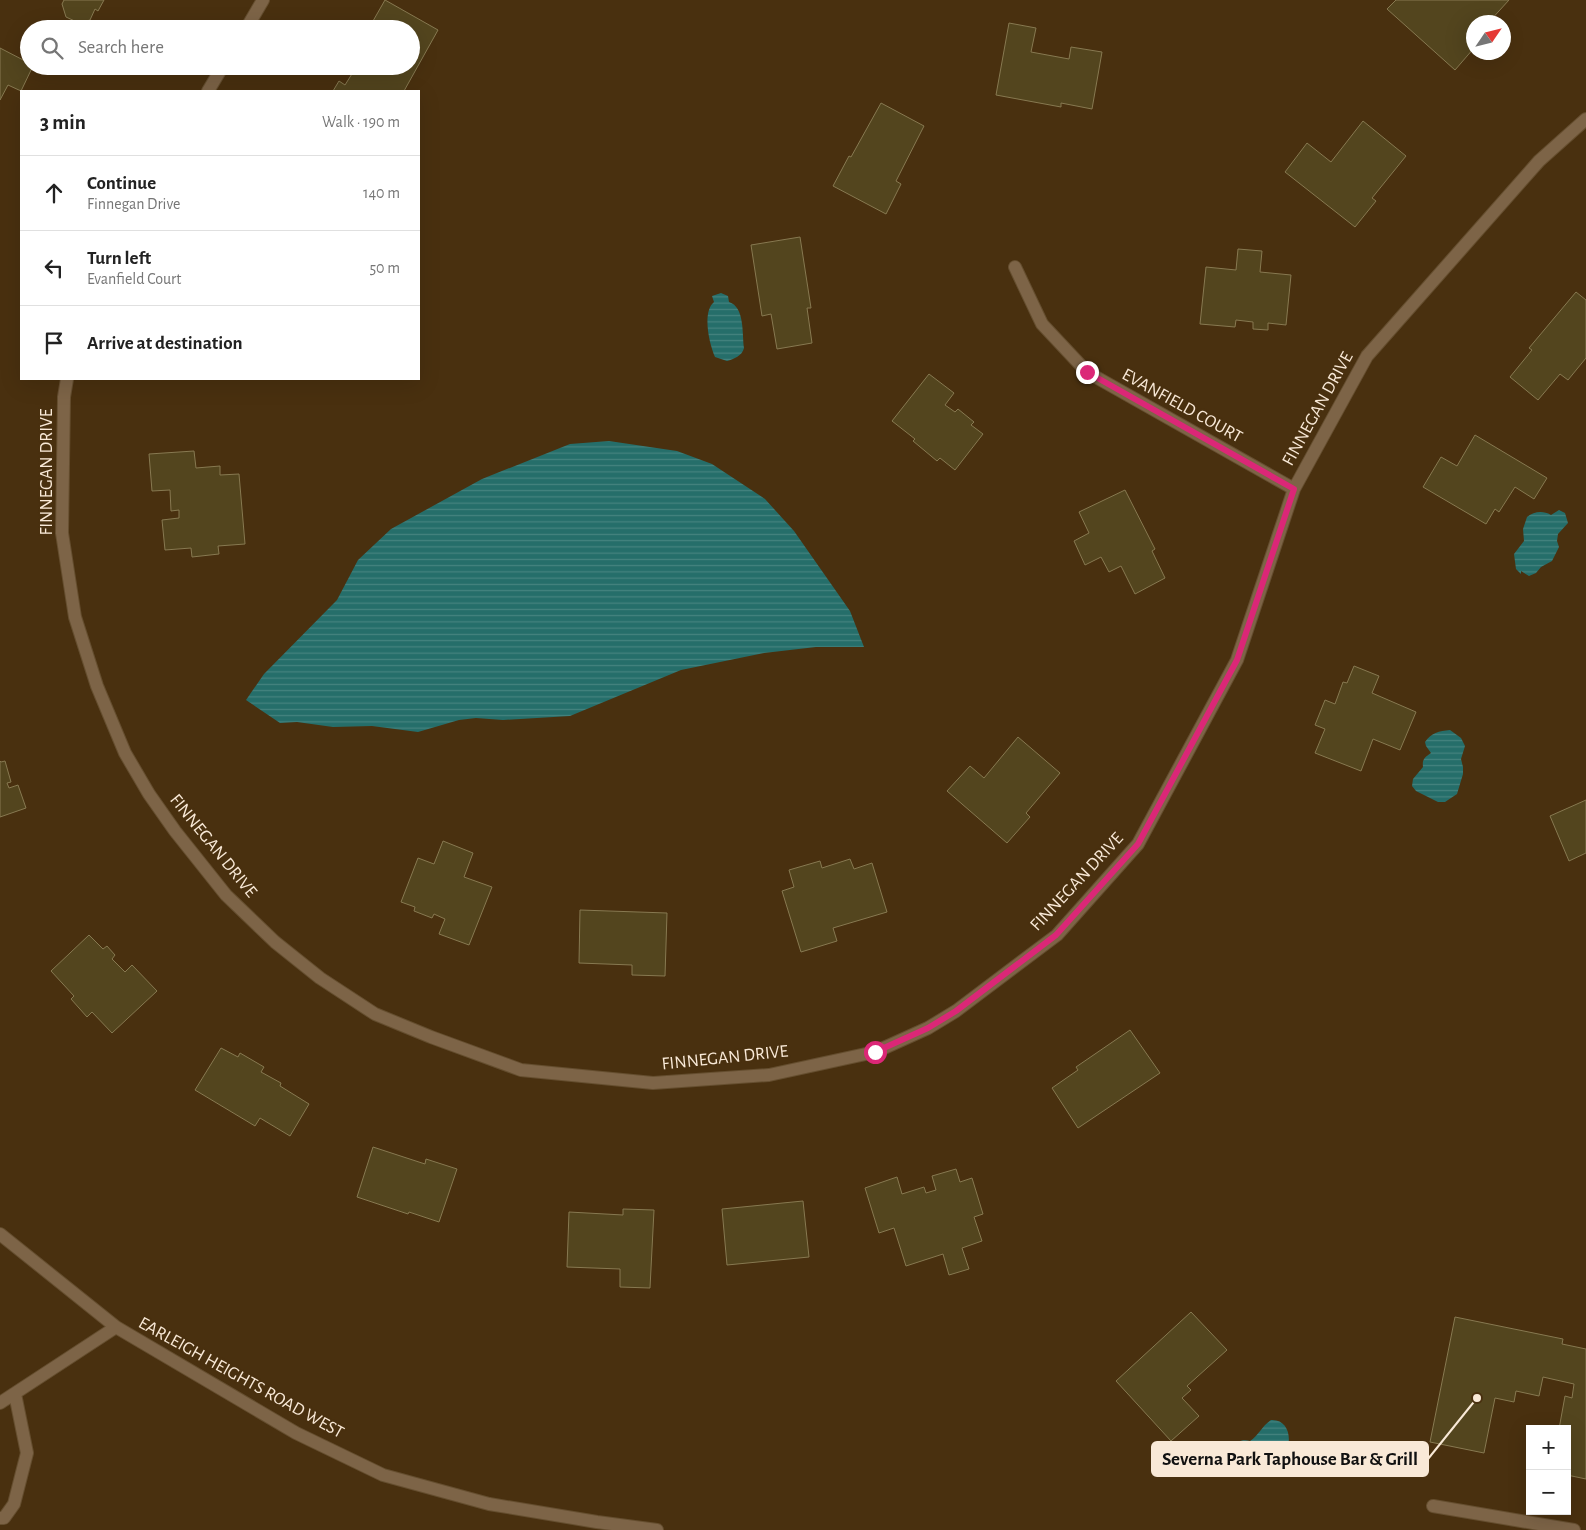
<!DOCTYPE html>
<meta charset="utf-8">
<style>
body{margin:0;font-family:"Alegreya Sans",sans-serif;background:#f2f2f2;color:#222}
.controls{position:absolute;right:15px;bottom:15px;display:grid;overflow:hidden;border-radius:0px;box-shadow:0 5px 20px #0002}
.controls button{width:45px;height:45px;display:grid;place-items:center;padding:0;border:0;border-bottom:1px solid #e0e0e0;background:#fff;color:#222;font:25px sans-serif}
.compass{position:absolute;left:1466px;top:15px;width:45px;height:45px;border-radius:50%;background:#fff;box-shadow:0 5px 20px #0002;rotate:55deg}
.stop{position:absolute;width:15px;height:15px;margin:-11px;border:4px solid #db2777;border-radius:50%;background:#fff}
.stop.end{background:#db2777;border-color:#fff;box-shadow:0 1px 5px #0008}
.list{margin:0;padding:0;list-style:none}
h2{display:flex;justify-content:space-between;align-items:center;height:65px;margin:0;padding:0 20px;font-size:21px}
h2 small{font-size:16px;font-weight:400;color:#767676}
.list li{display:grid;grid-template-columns:32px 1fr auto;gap:15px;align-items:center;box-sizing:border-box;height:75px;padding:0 20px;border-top:1px solid #e0e0e0}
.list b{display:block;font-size:19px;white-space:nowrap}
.list p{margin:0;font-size:16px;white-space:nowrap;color:#767676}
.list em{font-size:16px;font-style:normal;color:#767676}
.icon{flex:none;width:28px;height:28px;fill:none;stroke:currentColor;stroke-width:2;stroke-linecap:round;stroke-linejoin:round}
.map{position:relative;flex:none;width:1586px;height:1530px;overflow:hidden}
.search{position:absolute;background:#fff;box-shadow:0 5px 20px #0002;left:20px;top:20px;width:400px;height:55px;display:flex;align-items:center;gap:12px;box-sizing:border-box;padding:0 18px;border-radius:28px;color:#767676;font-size:19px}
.panel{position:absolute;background:#fff;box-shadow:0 5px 20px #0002;left:20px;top:90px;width:400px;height:290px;border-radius:0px}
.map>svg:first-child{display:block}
.water{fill:url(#water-rules)}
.building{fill:#53451e;stroke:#877951}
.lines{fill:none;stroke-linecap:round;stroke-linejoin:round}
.minor-casing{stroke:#654e2f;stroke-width:14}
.minor{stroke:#7d6447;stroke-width:12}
.route{stroke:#db2777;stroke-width:6}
.labels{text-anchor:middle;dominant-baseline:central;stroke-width:4;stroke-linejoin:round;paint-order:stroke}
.street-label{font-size:18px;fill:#f9e9d7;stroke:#49300f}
.leader{fill:none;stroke:#f9e9d7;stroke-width:2}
.callout-dot{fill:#f9e9d7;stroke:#49300f;stroke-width:2}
.callout{fill:#f9e9d7;stroke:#f9e9d7;stroke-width:2}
.callout-label{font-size:19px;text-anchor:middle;font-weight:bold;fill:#111}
</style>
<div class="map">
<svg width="1586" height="1530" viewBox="0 0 1586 1530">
<defs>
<pattern id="water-rules" width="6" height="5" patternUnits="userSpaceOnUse" patternTransform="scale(1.25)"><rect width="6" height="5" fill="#256e6a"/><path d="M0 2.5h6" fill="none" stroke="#45837f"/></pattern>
</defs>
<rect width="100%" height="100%" fill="#49300f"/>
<path class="water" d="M721,293L728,296L729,302C745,307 742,334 744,348C742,356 734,359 727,361L715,357C709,343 702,312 714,302L712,296Z
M609,441L677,451L712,464L765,499L794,531L850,611L864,647H816L764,653L681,670L570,716L503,720L476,718L459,720L418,732L372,726L333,727L297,722L280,723L246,700L264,674L337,600L358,560L391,529L482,479L570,444Z
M1559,510L1565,513L1568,523L1558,534L1557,541L1559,547L1552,561L1541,567L1536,573L1529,576L1521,571V574L1516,569L1514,554L1524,541L1523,529L1527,517C1534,512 1542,510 1551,515Z
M1450,730L1461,738L1465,746L1461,759L1463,767V774L1457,794L1445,802H1438L1416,791L1412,786L1413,779L1423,767C1422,759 1425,757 1431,753L1426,746L1425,742C1431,733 1439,731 1450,730Z
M1271,1420C1287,1419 1292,1436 1287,1449C1284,1455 1278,1453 1274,1457C1265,1466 1269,1470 1254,1476L1251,1473C1247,1473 1242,1476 1238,1474C1228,1471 1231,1456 1231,1447C1236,1442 1242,1439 1250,1441C1258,1436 1262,1426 1271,1420Z"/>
<path class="building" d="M64,0H104L98,11L95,9L90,20L79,23L66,17L62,4Z
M385,0L438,30L404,91H333L339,81L345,85L355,69L352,66H411V29L369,28Z
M1396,0H1509L1489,22H1474V48L1455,70L1387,9Z
M1009,23L1036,28L1031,52L1069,59L1071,47L1102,52L1092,109L1061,103V107L996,95Z
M0,48L29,63V66H33L21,91L8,85L0,100Z
M881,103L924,126L896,181L901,184L886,214L833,186L849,156L851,157Z
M1363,121L1406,156L1372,198L1376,201L1355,227L1285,172L1307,143L1331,162Z
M800,237L811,308H807L812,343L777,349L771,314L762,316L751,245Z
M1238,249L1262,251L1260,272L1291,275L1286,325L1268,323V330L1253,329V322L1236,320L1235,327L1200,324L1206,267L1236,270Z
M1576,292L1586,300V358L1568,380L1560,374L1538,400L1510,377L1532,350L1529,348Z
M929,374L954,393L945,405L955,412L958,409L974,422L971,425L983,434L955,470L940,458L937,461L913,441L915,439L892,421Z
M1475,435L1547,478L1534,499L1515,487L1499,512L1495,509L1486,524L1423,487L1441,457L1457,466Z
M194,451L196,468L220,466V475L239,474L245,544L218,546L219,554L192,557L191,548L165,550L162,520L179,518V510L171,511L170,490L152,491L149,454Z
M1125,490L1155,549L1152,551L1165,578L1135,594L1121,566L1109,572L1101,557L1085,565L1074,541L1089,533L1079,512Z
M1354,666L1379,676L1372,693L1416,712L1400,750L1373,739L1361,771L1315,753L1325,729L1315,725L1325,700L1335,704L1343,682L1347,683Z
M1018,737L1060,773L1026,813L1030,817L1007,843L947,791L970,766L984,778Z
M0,761L1,762L5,761L11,782L7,783L9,788L18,785L26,808L0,817Z
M1586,800V853L1569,861L1550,816Z
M443,841L473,853L464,877L492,887L469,945L439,934L445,919L434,914L432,918L414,911L415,907L401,902L418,858L434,864Z
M850,859L854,869L872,863L887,912L833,928L837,941L801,952L782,891L794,887L789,870L820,861L822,868Z
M580,910L667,913L665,976L632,975V965L579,963Z
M89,935L103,949L107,946L115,955L112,959L125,972L132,965L157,991L112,1033L92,1012L87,1017L71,999L74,996L51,971Z
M1130,1030L1160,1073L1078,1128L1052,1088L1078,1070L1076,1067Z
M221,1048L238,1057L240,1053L264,1067L261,1072L281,1083L280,1086L309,1104L290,1136L260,1118L255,1126L195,1090Z
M373,1147L425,1164L426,1159L457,1169L439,1222L409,1212L408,1214L357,1197Z
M956,1169L960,1182L972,1178L983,1214L974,1217L982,1241L962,1248L969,1269L949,1275L943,1254L906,1266L894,1228L879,1233L865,1188L897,1177L902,1194L924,1187L926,1193L936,1190L932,1176Z
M803,1201L809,1257L727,1265L722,1209Z
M623,1209L654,1210L650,1288L620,1287V1269L567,1267L569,1212L623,1215Z
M1191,1312L1227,1350L1187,1386L1191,1390L1182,1398L1199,1416L1171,1441L1116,1381Z
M1455,1317L1563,1339L1562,1344L1586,1349V1479L1567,1475V1429H1559L1565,1396L1572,1398L1574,1384L1543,1377L1539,1396L1516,1391L1514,1402L1495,1398L1484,1453L1430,1442Z"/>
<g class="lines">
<g class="minor-casing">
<path id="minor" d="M246,29L263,0
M208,91L223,66
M1015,267L1042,324L1087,372L1294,489
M67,379L64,397L62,533L75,617L97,686L125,753L149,794L175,831L226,895L275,942L320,978L375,1014L431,1037L521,1070L653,1083L769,1075L875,1052L928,1028L956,1011L1057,935L1138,844L1237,660L1294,489L1367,356L1539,161L1586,119
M0,1234L116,1327
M0,1403L116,1327L296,1433L383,1475L489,1504L597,1522L657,1530
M1433,1506L1574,1530
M0,1518H4L14,1504L27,1453L15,1394"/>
</g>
<use href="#minor" class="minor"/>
</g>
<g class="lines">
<path class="route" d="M875,1052L928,1028L956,1011L1056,935L1138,844L1237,660L1294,489L1087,372"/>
</g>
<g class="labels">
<g class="street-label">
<text transform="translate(1182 406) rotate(29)">EVANFIELD COURT</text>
<text transform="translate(1318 409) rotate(-61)">FINNEGAN DRIVE</text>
<text transform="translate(47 472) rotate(-90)">FINNEGAN DRIVE</text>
<text transform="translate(213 846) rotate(51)">FINNEGAN DRIVE</text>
<text transform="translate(1077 882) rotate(-47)">FINNEGAN DRIVE</text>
<text transform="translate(725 1058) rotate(-6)">FINNEGAN DRIVE</text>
<text transform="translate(241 1378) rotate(29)">EARLEIGH HEIGHTS ROAD WEST</text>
</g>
</g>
<path class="leader" d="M1477 1398L1428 1459"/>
<circle class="callout-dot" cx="1477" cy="1398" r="5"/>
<rect class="callout" x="1152" y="1442" width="276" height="34" rx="5"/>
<g class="callout-label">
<text x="1290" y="1465">Severna Park Taphouse Bar &amp; Grill</text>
</g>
</svg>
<div class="controls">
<button>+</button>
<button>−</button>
</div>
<svg class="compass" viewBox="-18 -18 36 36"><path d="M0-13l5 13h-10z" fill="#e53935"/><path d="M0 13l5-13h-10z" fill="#767676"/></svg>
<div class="stop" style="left:875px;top:1052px"></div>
<div class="stop end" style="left:1087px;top:372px"></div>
<div class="search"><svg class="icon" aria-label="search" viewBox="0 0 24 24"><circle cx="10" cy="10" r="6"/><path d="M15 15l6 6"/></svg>Search here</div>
<section class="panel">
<h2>3 min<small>Walk · 190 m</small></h2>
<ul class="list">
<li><svg class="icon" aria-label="ahead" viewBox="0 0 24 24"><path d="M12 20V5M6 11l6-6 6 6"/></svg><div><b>Continue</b><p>Finnegan Drive</p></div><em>140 m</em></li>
<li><svg class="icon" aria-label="left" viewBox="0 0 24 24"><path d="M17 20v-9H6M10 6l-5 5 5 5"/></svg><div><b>Turn left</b><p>Evanfield Court</p></div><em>50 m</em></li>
<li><svg class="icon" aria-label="arrive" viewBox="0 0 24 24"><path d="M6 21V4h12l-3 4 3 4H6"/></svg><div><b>Arrive at destination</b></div></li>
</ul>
</section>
</div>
